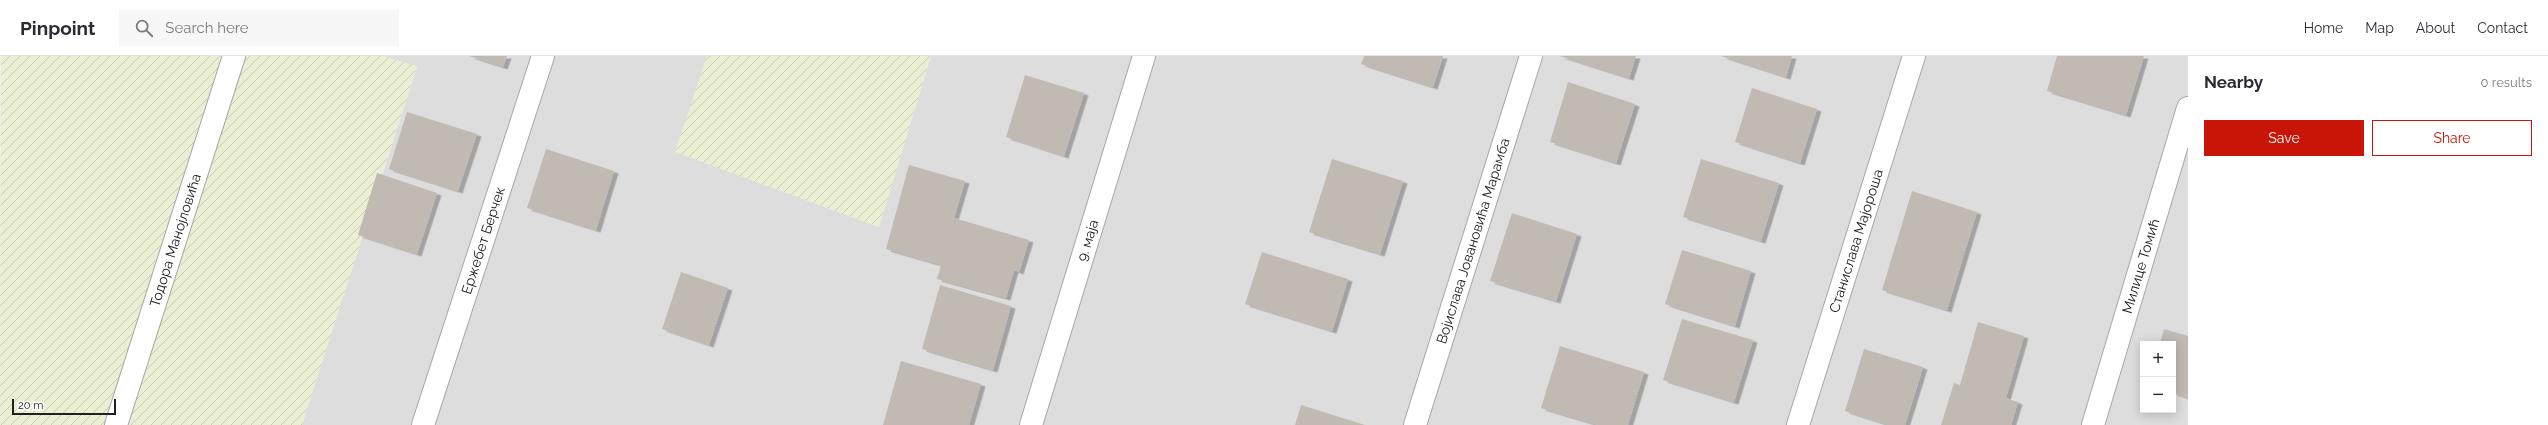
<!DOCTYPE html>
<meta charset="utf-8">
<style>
body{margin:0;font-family:Raleway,sans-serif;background:#f7f7f7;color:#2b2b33}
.controls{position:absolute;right:12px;bottom:12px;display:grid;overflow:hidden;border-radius:0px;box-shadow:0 2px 10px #0003}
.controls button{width:36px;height:36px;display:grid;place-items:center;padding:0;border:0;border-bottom:1px solid #e1e1e2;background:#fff;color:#2b2b33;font:20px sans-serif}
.scale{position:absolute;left:12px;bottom:10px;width:104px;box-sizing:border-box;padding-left:4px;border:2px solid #202020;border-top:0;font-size:11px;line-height:14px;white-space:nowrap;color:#202020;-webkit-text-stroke:3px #fff;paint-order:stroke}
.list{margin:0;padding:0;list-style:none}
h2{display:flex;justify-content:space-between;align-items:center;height:52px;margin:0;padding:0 16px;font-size:17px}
h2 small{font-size:13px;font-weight:400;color:#7c7c81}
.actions{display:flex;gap:8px;padding:12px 16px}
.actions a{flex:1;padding:9px 0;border:1px solid #c91507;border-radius:0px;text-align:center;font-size:14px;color:#c91507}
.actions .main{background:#c91507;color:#fff}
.icon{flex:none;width:22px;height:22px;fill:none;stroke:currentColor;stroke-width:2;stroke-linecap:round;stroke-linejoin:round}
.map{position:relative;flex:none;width:2188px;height:369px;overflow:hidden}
header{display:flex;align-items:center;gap:24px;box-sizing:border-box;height:56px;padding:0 20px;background:#fff;border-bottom:1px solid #e1e1e2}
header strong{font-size:19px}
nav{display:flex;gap:22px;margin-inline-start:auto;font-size:14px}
.search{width:280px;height:36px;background:#f7f7f7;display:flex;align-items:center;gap:10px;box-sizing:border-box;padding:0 14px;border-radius:0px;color:#7c7c81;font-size:15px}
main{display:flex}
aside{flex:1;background:#fff}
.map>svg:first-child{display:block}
.residential{fill:#dedddd;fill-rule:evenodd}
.farmland{fill:url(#farmland-furrows)}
.building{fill:#c1bab3;filter:url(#shadow)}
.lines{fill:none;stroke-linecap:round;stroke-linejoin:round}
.minor-casing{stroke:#a7a7a7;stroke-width:24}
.minor{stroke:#fff;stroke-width:22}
.labels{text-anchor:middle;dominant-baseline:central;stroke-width:3;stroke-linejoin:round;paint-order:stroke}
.street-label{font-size:14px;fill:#202020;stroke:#fff}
</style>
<header>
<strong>Pinpoint</strong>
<div class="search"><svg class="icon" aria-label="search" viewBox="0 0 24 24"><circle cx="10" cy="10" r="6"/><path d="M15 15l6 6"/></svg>Search here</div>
<nav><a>Home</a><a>Map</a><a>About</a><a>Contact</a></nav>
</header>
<main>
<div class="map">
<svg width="2188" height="369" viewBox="0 0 2188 369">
<defs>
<pattern id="farmland-furrows" width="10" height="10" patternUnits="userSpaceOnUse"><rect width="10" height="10" fill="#eaeed3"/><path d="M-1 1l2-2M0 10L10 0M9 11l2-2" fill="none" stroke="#c8ccb5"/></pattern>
<filter id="shadow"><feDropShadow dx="4.5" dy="2.5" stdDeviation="0" flood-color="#0004"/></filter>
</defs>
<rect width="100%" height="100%" fill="#f0eee7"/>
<path class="residential" d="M383,0H707L676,96L879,171L931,0H2188V369H302L417,11ZM2143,288H2173V354H2143Z"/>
<path class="farmland" d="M1,0H383L417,10L302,369H0Z
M707,0H931L879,171L675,96Z"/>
<path class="building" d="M469,0H507L503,11Z
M1364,0H1443L1433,31L1361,8Z
M1560,0H1636L1629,22Z
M1721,0H1792L1786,21Z
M2057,0H2144L2126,59L2047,35Z
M1025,19L1084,37L1064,100L1006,81Z
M1568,26L1635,48L1616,107L1550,86Z
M1752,32L1817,53L1800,107L1735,86Z
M407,56L477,78L458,135L389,113Z
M546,93L614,115L596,174L527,152Z
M1332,103L1403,125L1380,198L1309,176Z
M1701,103L1779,127L1761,185L1683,161Z
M909,109L965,125L954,162L1029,184L1019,216L1014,214L1006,242L937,223L941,209L886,193Z
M377,117L437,137L417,198L358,179Z
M1912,135L1977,156L1947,254L1882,234Z
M1512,157L1577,178L1556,245L1490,225Z
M1682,194L1751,215L1735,270L1665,248Z
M1262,196L1348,223L1332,275L1245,248Z
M681,216L728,232L709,289L662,273Z
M940,229L1011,250L993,314L922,293Z
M1682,263L1753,284L1734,346L1663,324Z
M1978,266L2024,280L2006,342L2018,346L2011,369H1941L1954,327L1960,329Z
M2164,273L2188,280V342L2173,337V288H2160Z
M1560,290L1644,316L1628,369H1598L1541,352Z
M1864,293L1923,311L1905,369H1889L1845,355Z
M901,305L981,328L969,369H883Z
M1301,349L1365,369H1295Z"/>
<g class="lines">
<g class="minor-casing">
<g id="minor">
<path id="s1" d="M116,369L234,0"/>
<path id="s2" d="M423,369L543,0"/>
<path id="s3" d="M1031,369L1144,0"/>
<path id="s4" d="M1415,369L1531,0"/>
<path id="s5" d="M1798,369L1914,0"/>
<path id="s6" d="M2093,369L2188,52"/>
</g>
</g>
<use href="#minor" class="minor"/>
</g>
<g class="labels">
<g class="street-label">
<text stroke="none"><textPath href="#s1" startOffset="194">Тодора Манојловића</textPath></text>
<text stroke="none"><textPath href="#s3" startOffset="193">9. маја</textPath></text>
<text stroke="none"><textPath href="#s4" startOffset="193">Војислава Јовановића Марамба</textPath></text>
<text stroke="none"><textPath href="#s5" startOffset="193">Станислава Мајороша</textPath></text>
<text stroke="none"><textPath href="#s2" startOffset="194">Ержебет Берчек</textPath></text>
<text stroke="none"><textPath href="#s6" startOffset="166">Милице Томић</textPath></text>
</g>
</g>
</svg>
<div class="controls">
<button>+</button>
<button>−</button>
</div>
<div class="scale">20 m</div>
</div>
<aside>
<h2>Nearby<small>0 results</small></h2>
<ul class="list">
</ul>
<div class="actions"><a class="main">Save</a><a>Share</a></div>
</aside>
</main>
